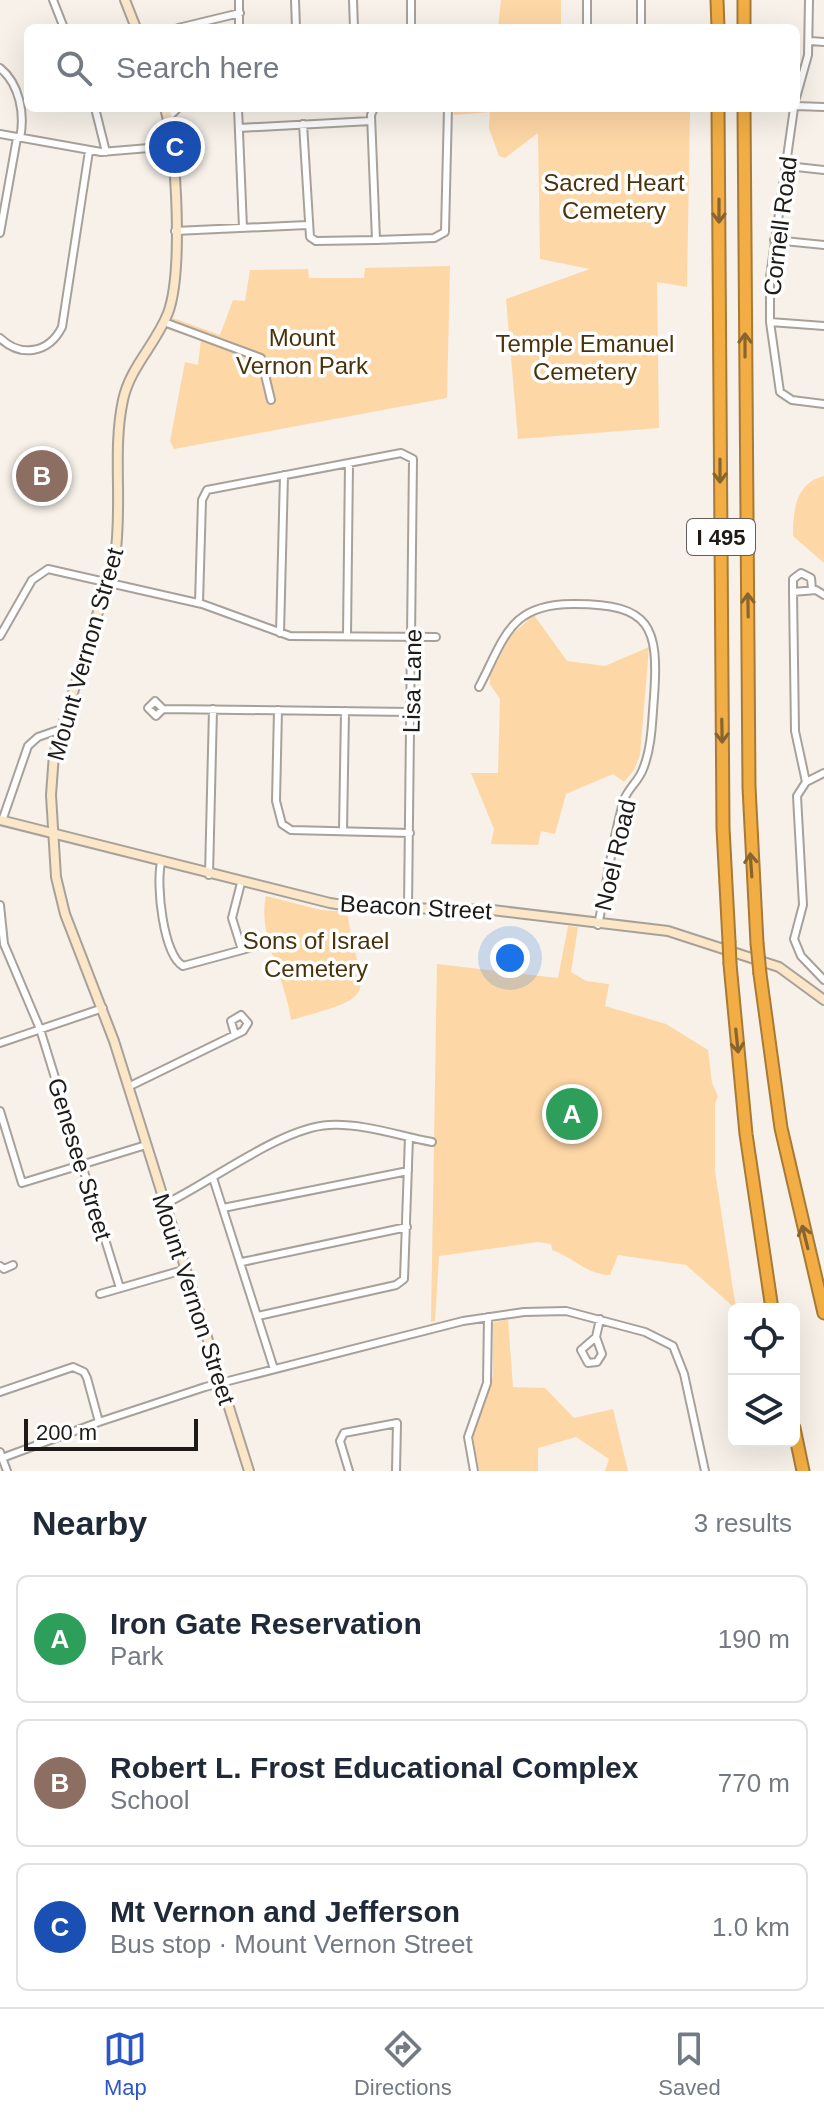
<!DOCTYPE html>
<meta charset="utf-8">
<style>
body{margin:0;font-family:Arial,sans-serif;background:#f6f6f7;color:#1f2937}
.controls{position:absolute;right:24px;bottom:24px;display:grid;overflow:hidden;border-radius:12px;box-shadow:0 8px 32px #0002}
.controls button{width:72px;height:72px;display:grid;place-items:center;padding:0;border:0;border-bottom:2px solid #e0e1e3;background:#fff;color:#1f2937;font:40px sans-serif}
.scale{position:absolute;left:24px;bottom:20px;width:174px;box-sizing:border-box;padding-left:8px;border:4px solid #1d1a18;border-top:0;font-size:22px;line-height:28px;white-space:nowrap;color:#1d1a18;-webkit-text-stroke:6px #fff;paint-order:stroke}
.you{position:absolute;left:510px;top:958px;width:28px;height:28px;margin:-20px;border:6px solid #fff;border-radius:50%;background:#1a73e8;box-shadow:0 0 0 12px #1a73e833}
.badge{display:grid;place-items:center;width:52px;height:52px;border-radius:50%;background:#2b56c5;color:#fff;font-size:26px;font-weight:700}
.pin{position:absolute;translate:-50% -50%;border:4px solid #fff;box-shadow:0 2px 8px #0006}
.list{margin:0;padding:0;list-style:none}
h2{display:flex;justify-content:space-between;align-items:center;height:104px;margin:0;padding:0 32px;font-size:34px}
h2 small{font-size:26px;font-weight:400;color:#747a83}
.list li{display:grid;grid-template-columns:52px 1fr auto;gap:24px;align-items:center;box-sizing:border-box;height:128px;margin:0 16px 16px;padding:0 16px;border:2px solid #e0e1e3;border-radius:12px}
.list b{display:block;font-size:30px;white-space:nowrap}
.list p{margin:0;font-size:26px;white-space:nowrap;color:#747a83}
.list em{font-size:26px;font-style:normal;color:#747a83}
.icon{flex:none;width:44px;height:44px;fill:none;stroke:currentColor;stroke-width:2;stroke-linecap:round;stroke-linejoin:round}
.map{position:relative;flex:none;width:824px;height:1471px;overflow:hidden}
.search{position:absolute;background:#fff;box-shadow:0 8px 32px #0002;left:24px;right:24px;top:24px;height:88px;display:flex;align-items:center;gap:20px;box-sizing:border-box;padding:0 28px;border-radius:12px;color:#747a83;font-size:30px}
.sheet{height:536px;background:#fff}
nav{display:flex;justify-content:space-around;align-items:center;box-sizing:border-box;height:112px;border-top:2px solid #e0e1e3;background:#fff;font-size:22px;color:#747a83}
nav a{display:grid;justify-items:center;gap:4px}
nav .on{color:#2b56c5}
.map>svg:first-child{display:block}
.green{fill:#fed7a6}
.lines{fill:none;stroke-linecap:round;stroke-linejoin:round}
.minor-casing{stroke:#a7a19a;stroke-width:10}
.secondary-casing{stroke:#a7a19a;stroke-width:12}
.motorway-casing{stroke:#a77a35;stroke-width:15}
.minor{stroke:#fff;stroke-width:6}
.secondary{stroke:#fbe6c7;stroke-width:8}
.motorway{stroke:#f2ad44;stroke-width:11}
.motorway-bridge-casing{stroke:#a77a35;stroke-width:15;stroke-linecap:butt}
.motorway-bridge{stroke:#f2ad44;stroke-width:11}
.oneway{stroke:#88642e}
.labels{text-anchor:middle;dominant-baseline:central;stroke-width:7;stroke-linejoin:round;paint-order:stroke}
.shield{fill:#fff;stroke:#615f5d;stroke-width:2}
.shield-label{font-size:22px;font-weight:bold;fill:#1d1a18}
.park-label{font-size:24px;fill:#4b320b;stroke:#fff}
.street-label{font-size:24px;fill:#1d1a18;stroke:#fff}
</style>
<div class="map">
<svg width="824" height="1471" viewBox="0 0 824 1471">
<rect width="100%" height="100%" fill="#f7f1e9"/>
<path class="green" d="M501,0H561V28H498Z
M454,108H690L687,287L657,282L659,428L518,439L506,299L590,269L540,259L538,133L505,158L499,156L489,128L490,112L454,115Z
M450,266L447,398L174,449L170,441L185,362L198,365L201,340L167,329L173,318L220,335L233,300L245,301L250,270L308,269L309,278H364L365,268Z
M824,476V563L793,536C793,509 796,483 824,476Z
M534,615L567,661L605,666L649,647L640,755L634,770L624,782L613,774L566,794L555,834L541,831L538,845L491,844L494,829L471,773H498L500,699L490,684V676L510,636Z
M266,896L321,910L347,912C361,998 386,994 291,1020C286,979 257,935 266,896Z
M568,926L578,927L571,972L586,981L609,984L605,1006L666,1024L708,1050L712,1083L718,1096L715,1104V1171L736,1309L686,1265L618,1255L610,1275C587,1275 573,1257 552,1250L551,1244L538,1242L439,1256L435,1321L431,1322L437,964L558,978Z
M508,1319L513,1387L545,1388L574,1418L613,1409L628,1471H605L609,1459L576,1437L538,1448V1471H479L473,1436L493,1376V1323Z"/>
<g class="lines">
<g class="minor-casing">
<path id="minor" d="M53,0L64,28
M295,0L296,28
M353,0L354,28
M411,0V28
M178,28L240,13
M239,28V0
M587,28V0
M641,28V0
M810,41L824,42
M0,68C20,84 25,115 20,138
M796,98L808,55L809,0
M796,106L824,107
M95,108L106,152
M238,108L243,228
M794,108L770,277V322L780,392L792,400L824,404
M168,118L178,108
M303,124L310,237L316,241L376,240L371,115L374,108
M239,128L371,121
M0,134L101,152L173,146
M787,166L824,170
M175,231L307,225
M0,233L17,138
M376,240L434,238L445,232L448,108
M774,240L824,245
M164,322L261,358L271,400
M770,322L824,326
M0,338C21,358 49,353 62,327L89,151
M793,592V579L801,573L811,578L812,590
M199,603L202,500L207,490L401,453L413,459L408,908
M280,633L284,475
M0,636L32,580L48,569L202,604L290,636L436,637
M347,636L349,463
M479,687C505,637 510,603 575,604C651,604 659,627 654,697C652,721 652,747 643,769C639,781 628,788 624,800C612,840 607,884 598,925
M163,709L155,701L148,708L156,716L163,709L411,712
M278,710L276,801L282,824L291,830L410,833
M824,773L806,782L797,796L803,905L794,939L801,956L824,980
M806,782L795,731L793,592L816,590L824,595
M2,821L28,746L38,737L61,729
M343,831L345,711
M161,863C156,884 163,955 183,966L242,950L232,918L241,883
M209,875L213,709
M0,905L4,944L40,1029L120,1288
M242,950L256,946
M0,1043L103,1008
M128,1087L243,1031L248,1023L241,1015L231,1021L235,1035
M0,1111L22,1183L146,1145
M213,1178L274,1369
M163,1205C208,1184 282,1127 329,1125C362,1123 400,1136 432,1142
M223,1208L408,1171
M242,1262L407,1227
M0,1266L4,1269L13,1265
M100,1294L183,1270
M258,1316L396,1285L404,1279L409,1137
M596,1337L581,1350L588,1363L597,1362L602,1354L596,1337L600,1319
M0,1392L73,1367L84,1372L87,1378L99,1422L2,1458
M99,1422L205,1387L463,1321L524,1312L566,1311L645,1332L673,1346L684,1374L705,1471
M0,1452L7,1471
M349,1471L340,1441L344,1433L397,1423L396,1471
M474,1471L468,1437L487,1383L488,1317"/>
</g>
<g class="secondary-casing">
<path id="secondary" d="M125,0L136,28
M165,108C177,150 183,273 168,313C156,344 130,367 123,400C112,451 123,505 115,557L54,754L51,795L56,877L65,914L114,1041L249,1471
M0,820L330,903L356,907L492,910L668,931L779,967L824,1000"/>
</g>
<g class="motorway-casing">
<path id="motorway" d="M717,0L718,28
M744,0V28
M718,108L723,828L729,941
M744,108L749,787L757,943
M730,964L746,1134L772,1309
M760,974L781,1128L824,1313
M794,1428L803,1471"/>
</g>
<use href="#minor" class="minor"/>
<use href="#secondary" class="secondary"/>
<use href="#motorway" class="motorway"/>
<g class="motorway-bridge-casing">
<path id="motorway-bridge" d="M729,941L730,964
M757,943L760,974"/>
</g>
<use href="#motorway-bridge" class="motorway-bridge"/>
</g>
<defs><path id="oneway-shaft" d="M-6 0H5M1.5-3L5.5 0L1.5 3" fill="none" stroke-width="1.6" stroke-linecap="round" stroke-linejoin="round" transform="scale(2)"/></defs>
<g class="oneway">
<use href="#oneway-shaft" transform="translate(719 211) rotate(90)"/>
<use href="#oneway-shaft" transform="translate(745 345) rotate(-90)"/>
<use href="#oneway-shaft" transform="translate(720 471) rotate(90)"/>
<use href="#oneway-shaft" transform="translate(748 605) rotate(-91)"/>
<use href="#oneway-shaft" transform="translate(722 731) rotate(89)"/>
<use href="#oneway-shaft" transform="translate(751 865) rotate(-94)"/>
<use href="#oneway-shaft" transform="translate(737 1041) rotate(84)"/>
<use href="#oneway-shaft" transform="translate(805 1237) rotate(-104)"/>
</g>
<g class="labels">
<rect class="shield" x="687" y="519" width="68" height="36" rx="6"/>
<g class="shield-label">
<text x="721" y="537">I 495</text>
</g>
<g class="park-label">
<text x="614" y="182">Sacred Heart<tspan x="614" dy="28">Cemetery</tspan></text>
<text x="302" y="337">Mount<tspan x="302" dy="28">Vernon Park</tspan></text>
<text x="585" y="343">Temple Emanuel<tspan x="585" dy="28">Cemetery</tspan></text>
<text x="316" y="940">Sons of Israel<tspan x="316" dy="28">Cemetery</tspan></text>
</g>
<g class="street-label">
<text transform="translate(780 226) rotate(-83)">Cornell Road</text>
<text transform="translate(85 654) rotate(-74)">Mount Vernon Street</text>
<text transform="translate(412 681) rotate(-89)">Lisa Lane</text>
<text transform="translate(615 855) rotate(-77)">Noel Road</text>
<text transform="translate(416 907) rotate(3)">Beacon Street</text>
<text transform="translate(80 1159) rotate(73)">Genesee Street</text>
<text transform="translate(194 1299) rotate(72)">Mount Vernon Street</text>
</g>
</g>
</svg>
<div class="controls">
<button><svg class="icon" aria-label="locate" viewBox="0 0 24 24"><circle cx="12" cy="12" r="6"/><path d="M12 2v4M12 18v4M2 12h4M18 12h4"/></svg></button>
<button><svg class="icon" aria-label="layers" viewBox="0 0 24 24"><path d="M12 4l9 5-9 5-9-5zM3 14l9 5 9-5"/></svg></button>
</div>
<div class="scale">200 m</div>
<div class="you"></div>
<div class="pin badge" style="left:572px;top:1114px;background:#2e9e5b">A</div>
<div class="pin badge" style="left:42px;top:476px;background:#8d6e63">B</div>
<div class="pin badge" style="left:175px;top:147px;background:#1a4fb4">C</div>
<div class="search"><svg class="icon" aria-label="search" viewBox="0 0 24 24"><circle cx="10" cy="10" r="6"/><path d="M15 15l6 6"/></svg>Search here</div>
</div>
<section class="sheet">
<h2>Nearby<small>3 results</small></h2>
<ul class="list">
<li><span class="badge" style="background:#2e9e5b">A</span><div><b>Iron Gate Reservation</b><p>Park</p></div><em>190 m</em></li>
<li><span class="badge" style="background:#8d6e63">B</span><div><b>Robert L. Frost Educational Complex</b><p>School</p></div><em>770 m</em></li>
<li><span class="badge" style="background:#1a4fb4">C</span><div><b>Mt Vernon and Jefferson</b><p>Bus stop · Mount Vernon Street</p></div><em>1.0 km</em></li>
</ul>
</section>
<nav>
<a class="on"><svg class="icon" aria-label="map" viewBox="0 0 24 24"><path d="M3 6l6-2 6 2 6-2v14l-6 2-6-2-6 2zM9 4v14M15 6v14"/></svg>Map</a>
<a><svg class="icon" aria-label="directions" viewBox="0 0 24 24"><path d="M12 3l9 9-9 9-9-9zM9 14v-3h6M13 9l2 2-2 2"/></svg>Directions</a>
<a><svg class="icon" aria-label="saved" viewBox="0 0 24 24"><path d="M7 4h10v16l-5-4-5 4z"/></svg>Saved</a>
</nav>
